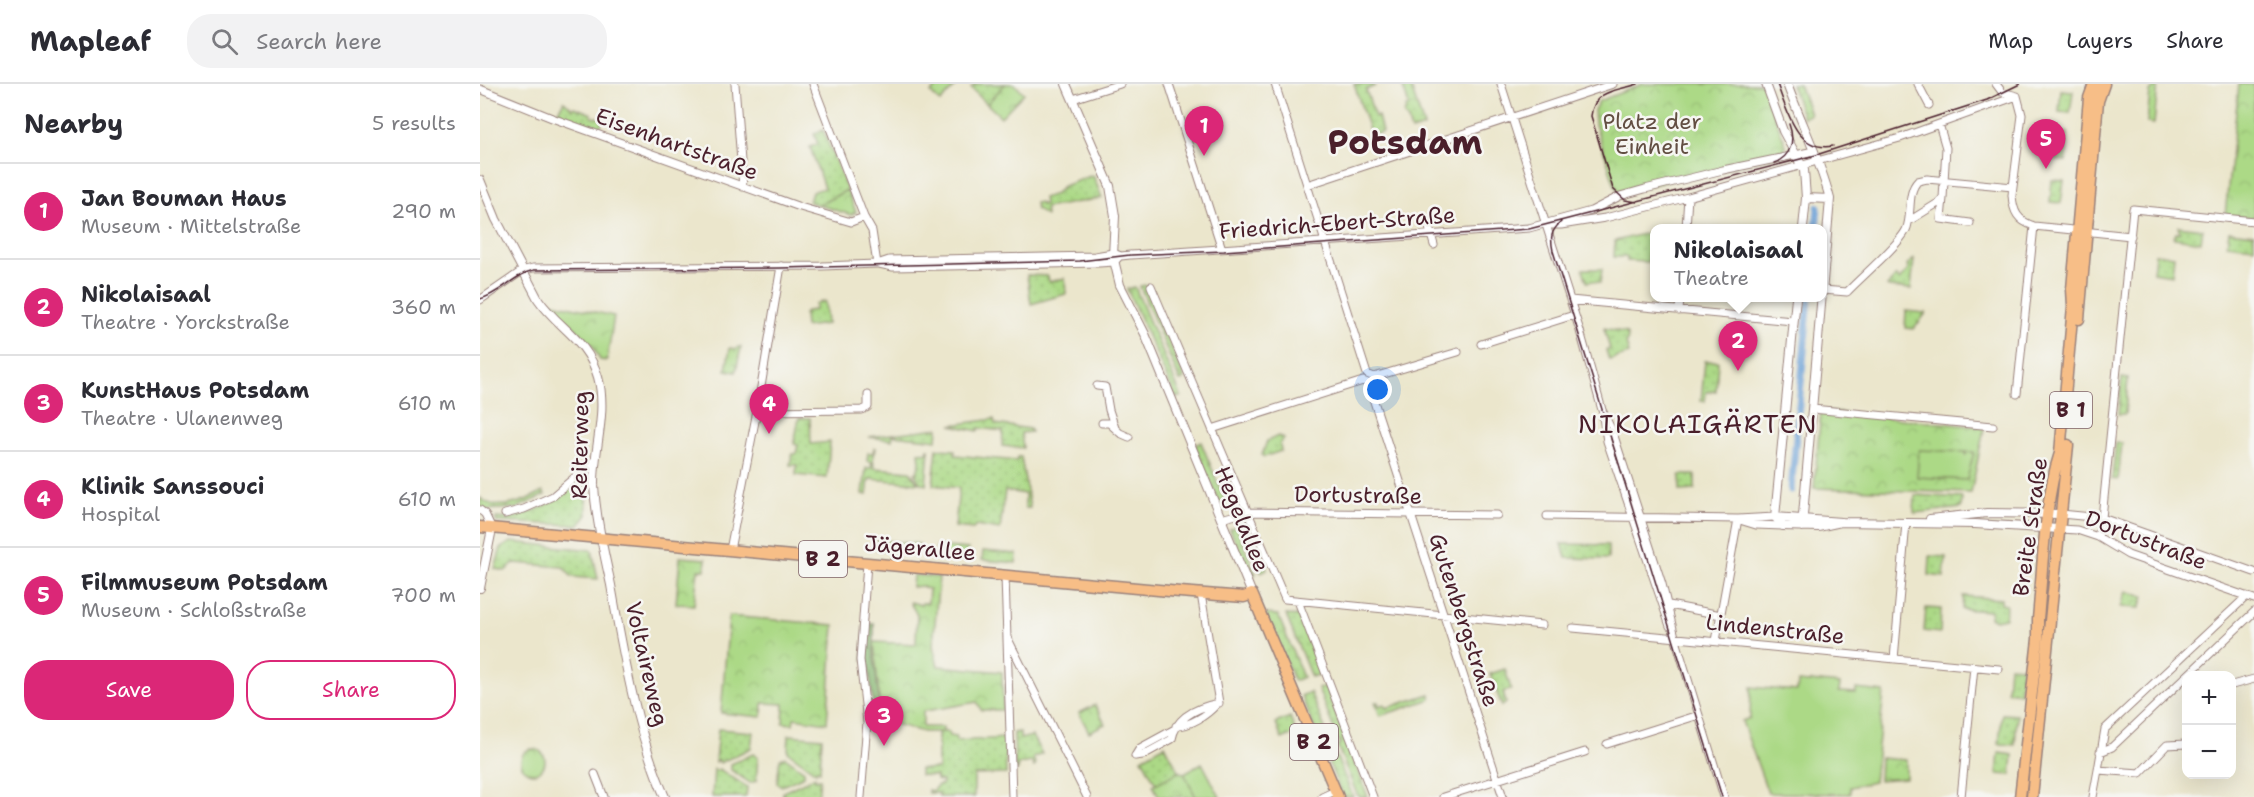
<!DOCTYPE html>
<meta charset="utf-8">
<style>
body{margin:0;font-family:"Shantell Sans",sans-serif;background:#f2f2f3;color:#2b2b33}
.controls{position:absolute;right:18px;bottom:18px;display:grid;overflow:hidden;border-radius:12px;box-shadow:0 6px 24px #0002}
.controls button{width:54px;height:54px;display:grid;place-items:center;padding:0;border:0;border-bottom:2px solid #e1e1e2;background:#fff;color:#2b2b33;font:30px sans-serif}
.you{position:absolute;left:898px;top:306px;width:21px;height:21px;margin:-15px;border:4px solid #fff;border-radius:50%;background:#1a73e8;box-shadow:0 0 0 9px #1a73e833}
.badge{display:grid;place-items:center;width:39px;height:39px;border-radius:50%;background:#db2777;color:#fff;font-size:20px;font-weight:700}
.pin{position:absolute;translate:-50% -50px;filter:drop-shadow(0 2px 3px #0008)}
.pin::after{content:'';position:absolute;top:32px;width:21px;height:18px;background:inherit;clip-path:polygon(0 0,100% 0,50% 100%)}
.popup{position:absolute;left:1170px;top:140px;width:177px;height:78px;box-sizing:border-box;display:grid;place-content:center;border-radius:12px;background:#fff;filter:drop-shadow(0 2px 4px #0005);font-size:20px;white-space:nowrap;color:#7c7c81}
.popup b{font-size:22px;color:#2b2b33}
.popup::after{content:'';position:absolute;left:50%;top:100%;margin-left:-12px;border:12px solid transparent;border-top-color:#fff}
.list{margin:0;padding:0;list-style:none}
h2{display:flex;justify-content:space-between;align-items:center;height:78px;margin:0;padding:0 24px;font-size:26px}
h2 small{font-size:20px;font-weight:400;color:#7c7c81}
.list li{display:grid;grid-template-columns:39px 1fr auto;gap:18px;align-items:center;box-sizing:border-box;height:96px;padding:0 24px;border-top:2px solid #e1e1e2}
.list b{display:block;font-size:22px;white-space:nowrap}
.list p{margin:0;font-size:20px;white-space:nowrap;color:#7c7c81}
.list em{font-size:20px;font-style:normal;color:#7c7c81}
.actions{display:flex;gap:12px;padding:18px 24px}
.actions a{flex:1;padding:14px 0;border:2px solid #db2777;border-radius:24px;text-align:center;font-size:21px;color:#db2777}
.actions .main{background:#db2777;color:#fff}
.icon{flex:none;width:33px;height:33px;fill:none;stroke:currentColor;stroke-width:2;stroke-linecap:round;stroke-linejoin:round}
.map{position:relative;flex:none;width:1774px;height:713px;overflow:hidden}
header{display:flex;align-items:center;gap:36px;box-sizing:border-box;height:84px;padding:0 30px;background:#fff;border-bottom:2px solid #e1e1e2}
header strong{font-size:28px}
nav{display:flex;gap:33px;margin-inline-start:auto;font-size:21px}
.search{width:420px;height:54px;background:#f2f2f3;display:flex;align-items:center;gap:15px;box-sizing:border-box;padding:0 21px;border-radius:24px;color:#7c7c81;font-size:22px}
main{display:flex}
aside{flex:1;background:#fff}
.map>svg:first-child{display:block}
.grass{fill:url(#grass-dots);stroke:#7b7c58;stroke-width:1.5}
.forest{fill:url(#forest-firs);stroke:#6a6c4f;stroke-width:1.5}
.park{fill:url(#park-crowns);stroke:#7b7c58;stroke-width:1.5}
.pitch{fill:#acd986;stroke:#7b7c58;stroke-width:1.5}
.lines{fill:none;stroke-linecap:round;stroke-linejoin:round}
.canal{stroke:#679ed5;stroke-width:7}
.minor-casing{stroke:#9a827c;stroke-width:9}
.tertiary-casing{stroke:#9a827c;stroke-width:10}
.primary-casing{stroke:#9a827c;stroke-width:13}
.minor{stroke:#fff;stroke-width:7}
.tertiary{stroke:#fff;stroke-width:8}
.primary{stroke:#f7be87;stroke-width:10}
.tram{stroke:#4a1f2b;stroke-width:1.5}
.labels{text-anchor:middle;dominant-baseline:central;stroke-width:5;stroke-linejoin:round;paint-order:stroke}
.shield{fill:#f6f6f2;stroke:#7e6067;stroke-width:1.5}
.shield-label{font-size:21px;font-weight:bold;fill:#4a1f2b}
.park-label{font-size:22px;fill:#624e42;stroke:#f6f6f2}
.street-label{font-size:22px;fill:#4a1f2b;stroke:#f6f6f2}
.quarter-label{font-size:26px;letter-spacing:1.5px;fill:#4a1f2b;stroke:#f6f6f2}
.town-label{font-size:34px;font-weight:bold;fill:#4a1f2b;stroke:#f6f6f2}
</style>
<header>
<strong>Mapleaf</strong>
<div class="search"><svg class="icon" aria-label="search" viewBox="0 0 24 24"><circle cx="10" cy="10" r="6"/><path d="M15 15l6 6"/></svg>Search here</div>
<nav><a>Map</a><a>Layers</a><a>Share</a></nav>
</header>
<main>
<aside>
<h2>Nearby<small>5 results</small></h2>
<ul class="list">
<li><span class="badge">1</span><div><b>Jan Bouman Haus</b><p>Museum · Mittelstraße</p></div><em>290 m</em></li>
<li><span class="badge">2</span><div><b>Nikolaisaal</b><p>Theatre · Yorckstraße</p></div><em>360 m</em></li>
<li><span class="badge">3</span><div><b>KunstHaus Potsdam</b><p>Theatre · Ulanenweg</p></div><em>610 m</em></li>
<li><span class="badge">4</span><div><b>Klinik Sanssouci</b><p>Hospital</p></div><em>610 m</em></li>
<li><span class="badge">5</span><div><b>Filmmuseum Potsdam</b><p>Museum · Schloßstraße</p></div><em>700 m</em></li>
</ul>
<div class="actions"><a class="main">Save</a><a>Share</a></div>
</aside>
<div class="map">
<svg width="1774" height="713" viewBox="0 0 1774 713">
<defs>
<pattern id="grass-dots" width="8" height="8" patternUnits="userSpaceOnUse" patternTransform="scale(1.5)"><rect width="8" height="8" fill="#acd986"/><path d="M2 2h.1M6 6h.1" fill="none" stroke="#96ba74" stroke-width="1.8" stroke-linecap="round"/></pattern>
<pattern id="forest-firs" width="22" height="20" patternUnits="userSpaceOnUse" patternTransform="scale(1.5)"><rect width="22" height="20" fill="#89b973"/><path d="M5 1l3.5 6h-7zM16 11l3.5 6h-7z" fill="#72965f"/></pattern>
<pattern id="park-crowns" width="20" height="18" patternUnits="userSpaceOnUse" patternTransform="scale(1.5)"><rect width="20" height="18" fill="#acd986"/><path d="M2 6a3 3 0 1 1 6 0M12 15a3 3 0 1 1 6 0" fill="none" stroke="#96ba74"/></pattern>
</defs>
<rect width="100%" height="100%" fill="#f6f6f2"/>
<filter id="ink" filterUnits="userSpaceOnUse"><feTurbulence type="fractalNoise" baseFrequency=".0167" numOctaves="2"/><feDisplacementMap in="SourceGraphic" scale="12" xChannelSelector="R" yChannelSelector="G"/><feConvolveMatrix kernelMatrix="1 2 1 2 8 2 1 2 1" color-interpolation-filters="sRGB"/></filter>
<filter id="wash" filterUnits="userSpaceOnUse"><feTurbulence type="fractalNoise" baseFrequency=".008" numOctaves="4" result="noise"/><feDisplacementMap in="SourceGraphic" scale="24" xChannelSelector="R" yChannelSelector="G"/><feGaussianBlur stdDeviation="1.35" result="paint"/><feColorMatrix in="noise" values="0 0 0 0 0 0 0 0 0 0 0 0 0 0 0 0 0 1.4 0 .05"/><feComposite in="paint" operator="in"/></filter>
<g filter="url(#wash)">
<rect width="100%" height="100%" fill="#ebe6cc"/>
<path class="grass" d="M496,0H525L507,20L491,4Z
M874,0H893L895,2L886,6L895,33L898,32L902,48L891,52Z
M922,0H930L944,43L931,47L928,36L924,31L926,23L929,22Z
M1311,0H1319L1330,30L1323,34Z
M1581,6L1593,7L1590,29L1579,28Z
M84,17L93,25L94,23L112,30L111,33L123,34L120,44L76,30Z
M343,46L367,106L339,121L329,118L332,108L344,104L330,63L338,60L334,50Z
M1577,48L1588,49L1586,77L1574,76Z
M613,91L622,114L565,124L566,132L556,125L555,119L560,118L561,121L564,120L563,114L576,110V108L582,105L581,103Z
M1572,96L1584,97L1581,119L1570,118Z
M1698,142L1723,145L1721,158L1694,154L1696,149L1700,148Z
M1749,147L1774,150V163L1747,160Z
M1171,148L1168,178L1147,177V173H1134L1135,157Z
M1675,170L1694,172L1692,191L1673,188Z
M1434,175L1431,205L1409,203L1407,202L1417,192L1419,196L1428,186L1427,181Z
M1103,185H1122L1120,199L1112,197L1107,198Z
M547,191L568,192L569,198L585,194L586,210L551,220Z
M666,201L704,293L703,296L700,297L660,202Z
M655,203L701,312L696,314L647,205Z
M345,217L347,240L325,243L324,230L327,227L335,226V220Z
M1426,227L1446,229L1434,245L1425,244Z
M1124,244L1146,249L1148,254L1146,259L1149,270L1129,276L1126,266L1130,265Z
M258,263H261L256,288L246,286L250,264L257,265Z
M1225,277H1238L1236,307L1226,308L1225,317H1221Z
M1642,294L1648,295L1645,330H1638Z
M319,334H330L331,360L350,358L347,394L316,391L317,381H310L312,370H316L318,361L314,360Z
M514,335L515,340L550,345L551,348L541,349L543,364L522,362L523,347L498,344V347L471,341Z
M458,344L457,356L413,351L412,356L389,353Z
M798,352L804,355L800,360L801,367L784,373L782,371L787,357Z
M721,358L746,419L741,423L715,361Z
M1636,359H1642L1638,396L1632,395Z
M394,364H396L393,372L394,384L430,387L438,399L389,395L387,411L383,410L386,384H391L392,378L387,377L388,369H393Z
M448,365H449L446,401L439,398L435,389H437L440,378L439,368L447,369Z
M457,365L475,366V371L537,377V373H541L550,424H545V410L525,407L520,446L496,442L493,445L475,443L479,404L453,401Z
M105,388L107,431L99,441L16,438V434C35,437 70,422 85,409C92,403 98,394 105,388Z
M1200,391H1215V406L1200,407Z
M63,407L65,411L37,424L4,426L0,422V414C18,429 45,418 63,407Z
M1435,411L1482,414L1481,424L1435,429L1434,428Z
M767,438L787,485L781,488L761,441Z
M756,442L776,490L770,493L750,445Z
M396,456L439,460L438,469L396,465Z
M31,458L112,466L118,495L92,493L83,483L35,479L25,487L15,485L21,464Z
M1082,460L1128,461V475L1086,474Z
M457,462L488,465L487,475L456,471Z
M503,467L537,470L536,479L502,476Z
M1450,472L1466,473L1464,493L1449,491Z
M1483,512L1521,515V520L1526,521L1525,534L1515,536L1510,533L1511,527L1482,525Z
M1446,524L1461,525L1460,549L1444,547Z
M785,530L798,531L823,593L814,597Z
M806,531L818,532L841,590L831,593Z
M1529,582L1542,583L1540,609L1527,607Z
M1025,585L1031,605L1023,608L1026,619L1022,622L1010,590Z
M845,602L888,713H878L857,661L860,660L838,605Z
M830,608L873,713H863L821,612Z
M950,610L951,615L900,632L895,618H898L899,622L904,620L906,624Z
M1522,630L1537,631L1535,661L1519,660Z
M810,633L816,649L802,655L796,639Z
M238,645L273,648L271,664L240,679L239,676L235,678Z
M458,648H469V652L476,653V657L525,654L526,690L494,691V713H459V709H448V706L452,707L458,701H462V697L456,696V692L440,691V685H458Z
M540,648V655L552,652L562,670L553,674L556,681L554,683L552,678L538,680V686L535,687L534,649Z
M309,651L342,654L340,687L336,685V688L308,668Z
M685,661L699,688L676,700L662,674Z
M1519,669L1533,671L1531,691L1517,690Z
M273,670L278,673L276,697L270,699L251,686V680Z
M305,673L324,687V692L302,702L297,699L300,675Z
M234,685L238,687L239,685L267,703L266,713H232Z
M335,693V696L340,695L338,713H303V708Z"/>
<path class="forest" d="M385,540H394V571L401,636L395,635L388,576H383Z"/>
<path class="park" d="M525,0H534L544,9L521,33L507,20Z
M1163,0H1283L1306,62L1304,68L1298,71L1139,109L1135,102L1115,40L1114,26L1119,17Z
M1759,0H1774V134L1745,131Z
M367,106L376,128L371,131L339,121Z
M69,218L134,232L127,277L120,276L112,261Z
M1341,327L1501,343L1504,345L1491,409L1334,404Z
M200,473L226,475L225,486H218L214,521L196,520Z
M433,491L459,493L453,562L458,582L522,588L523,626H501L497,618C478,621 461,625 443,627V643H463V648H443L401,636L394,558L436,560L437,530L430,519L431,518L441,521L442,519H448L449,505L444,504L443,502L432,503Z
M1646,507L1664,513L1660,524L1641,523Z
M249,532L354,541L347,639L314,634L313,640L303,639L304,620L283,619L282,633L241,629Z
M615,621L625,640L609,648L599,629Z
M41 677a12 12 0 1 1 24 0a12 12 0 1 1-24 0Z
M1400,674L1426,676V694L1399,696Z
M699,688L704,689L716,713H679L673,701Z"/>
<path class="pitch" d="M459,0H478L460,18L451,9Z
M1677,0H1678L1674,40L1667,39L1670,8Z
M1439,366L1486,368V372V368H1494L1487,396L1437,393Z
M1330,597L1360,600L1359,608L1376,609V605L1404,608L1394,698L1370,703V710L1288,709L1263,640L1262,637L1270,634L1271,603L1317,607L1318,598L1329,599Z
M722,679L740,713H716L704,689Z"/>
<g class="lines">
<path class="canal" d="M1336,144L1338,123
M1311,406L1329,214"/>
</g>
</g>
<g filter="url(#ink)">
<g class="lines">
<g class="minor-casing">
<path id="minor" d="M255,0L263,103
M333,0L384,133L392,147L397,180
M689,0L742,165
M795,0L887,290L894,293L978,268
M1021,0L1100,247L1122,326L1133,349L1182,500L1195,553L1244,713
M1438,0L1449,21
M1516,0L1522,8L1537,12
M0,5L72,34L320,123L371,138L384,133
M1537,12L1542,31L1532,111C1533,128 1538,137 1554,142L1651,152
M593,15L640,0
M827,101L1133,0
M1463,114L1461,135L1490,139
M1429,137L1458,119L1463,114L1466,64L1459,40
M948,140L954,161
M1068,141H1081L1125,134L1208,113L1420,54L1537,12
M1206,144L1208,113
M651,171L1049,144L1111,127L1140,112L1165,105L1243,86L1334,67
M399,180L413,183L619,179L634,178L638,174
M671,202L805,515L1062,541
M1343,206L1367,208C1380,194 1419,161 1426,146C1433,131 1426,109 1438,97L1447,95L1533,103
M0,216L42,187L53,184L342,182L397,180L409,176L615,172L633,169L641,172L650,171
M1090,216L1313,237
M1199,227L1200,214
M1001,260L1094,231
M617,302L625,303L629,326L635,344
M1537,310L1554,142
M1332,325L1513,342
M277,327L382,326L388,323V311
M1123,333L1127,357L1190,542
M622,339H629L640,349L649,353
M732,345L883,297L888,299L1023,713
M0,426L5,430L12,445
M25,430L44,425L73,412L115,376
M1581,430L1622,434L1774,488
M1067,432L1258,435L1295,433
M741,435L767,428L1017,431
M1263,437L1276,441L1303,442
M1580,445L1597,446L1618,453L1648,471L1774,515
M1618,453L1622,434L1653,125L1774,137
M250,466L277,327L301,182
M525,492L532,713
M721,510L739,619
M818,517L893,713
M1189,521L1241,531
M1093,544L1519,585
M528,555L607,713
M1236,557L1258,435
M1414,575L1426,439
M1752,601L1774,595
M696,642C711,642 727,631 737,620
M1127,660L1219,631
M1620,668L1632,663L1774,528
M655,672L663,671L692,655C696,632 719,623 739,619
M655,672L660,664L693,646
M1618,686L1625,645L1767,512
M115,690L124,713
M381,713L387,638L380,576L387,479
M842,713L855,707
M963,713L1105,668
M1481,713L1494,583
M1613,713L1618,686L1660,689L1687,661L1706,660"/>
</g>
<g class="tertiary-casing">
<path id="tertiary" d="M586,0L630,102L635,132L633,172L640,201L665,250L772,510
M1286,0L1303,47L1324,86L1326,114L1323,144
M1307,0C1321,39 1340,75 1350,115L1322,443
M0,96L16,135L58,215C79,245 107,255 118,293C128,329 113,366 114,402C116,435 124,469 131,501C143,569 157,650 185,713
M1326,114L1350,115
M1316,214L1295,433L1303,442L1338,443L1361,438
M1295,433L1361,438L1495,440L1580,445
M1450,435L1507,429L1581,430
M0,504L12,445"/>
</g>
<g class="primary-casing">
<path id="primary" d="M1599,235L1618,17L1624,0
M0,443L700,508L764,513L772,510L858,713
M1540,713L1558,555V535C1563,483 1564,417 1580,369L1593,222L1592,205L1609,14L1614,0
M1552,713L1588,361"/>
</g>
<use href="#minor" class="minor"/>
<use href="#tertiary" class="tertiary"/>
<use href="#primary" class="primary"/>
<path class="tram" d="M1297,0C1307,26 1316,69 1353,62
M1294,79C1312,72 1315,56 1309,40
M1157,118L1145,116L1133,105L1111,32C1114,5 1137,7 1158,0
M1081,138C1071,147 1070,153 1073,167L1242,713
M651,171L744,167L1049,145L1336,71L1507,16L1540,0
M0,215C20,210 33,191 54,186L300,184L600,177L650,171"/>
</g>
</g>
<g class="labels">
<g class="shield">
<rect x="1570" y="308" width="42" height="36" rx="4.5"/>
<rect x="319" y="457" width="48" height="36" rx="4.5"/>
<rect x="810" y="640" width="48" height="36" rx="4.5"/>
</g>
<g class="shield-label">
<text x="1591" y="326">B 1</text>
<text x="343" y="475">B 2</text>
<text x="834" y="658">B 2</text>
</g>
<g class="park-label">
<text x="1172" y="37">Platz der<tspan x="1172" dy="25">Einheit</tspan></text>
</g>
<g class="street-label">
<text transform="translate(197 60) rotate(20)">Eisenhartstraße</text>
<text transform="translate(857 139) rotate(-4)">Friedrich-Ebert-Straße</text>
<text transform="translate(100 361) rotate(-89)">Reiterweg</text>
<text transform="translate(878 411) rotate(1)">Dortustraße</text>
<text transform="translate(762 435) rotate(68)">Hegelallee</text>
<text transform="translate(1550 443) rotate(-82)">Breite Straße</text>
<text transform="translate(1666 456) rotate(21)">Dortustraße</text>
<text transform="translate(440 464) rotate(5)">Jägerallee</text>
<text transform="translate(984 536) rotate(72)">Gutenbergstraße</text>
<text transform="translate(1295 545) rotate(6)">Lindenstraße</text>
<text transform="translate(167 580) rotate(77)">Voltaireweg</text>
</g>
<g class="quarter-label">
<text x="1218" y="339">NIKOLAIGÄRTEN</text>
</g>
<g class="town-label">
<text x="925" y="58">Potsdam</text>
</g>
</g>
</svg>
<div class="controls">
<button>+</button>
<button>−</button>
</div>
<div class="you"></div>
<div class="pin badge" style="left:724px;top:72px">1</div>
<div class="pin badge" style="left:1258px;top:287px">2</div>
<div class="popup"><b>Nikolaisaal</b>Theatre</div>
<div class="pin badge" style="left:404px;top:662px">3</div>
<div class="pin badge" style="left:289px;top:350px">4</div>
<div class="pin badge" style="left:1566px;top:85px">5</div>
</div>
</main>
